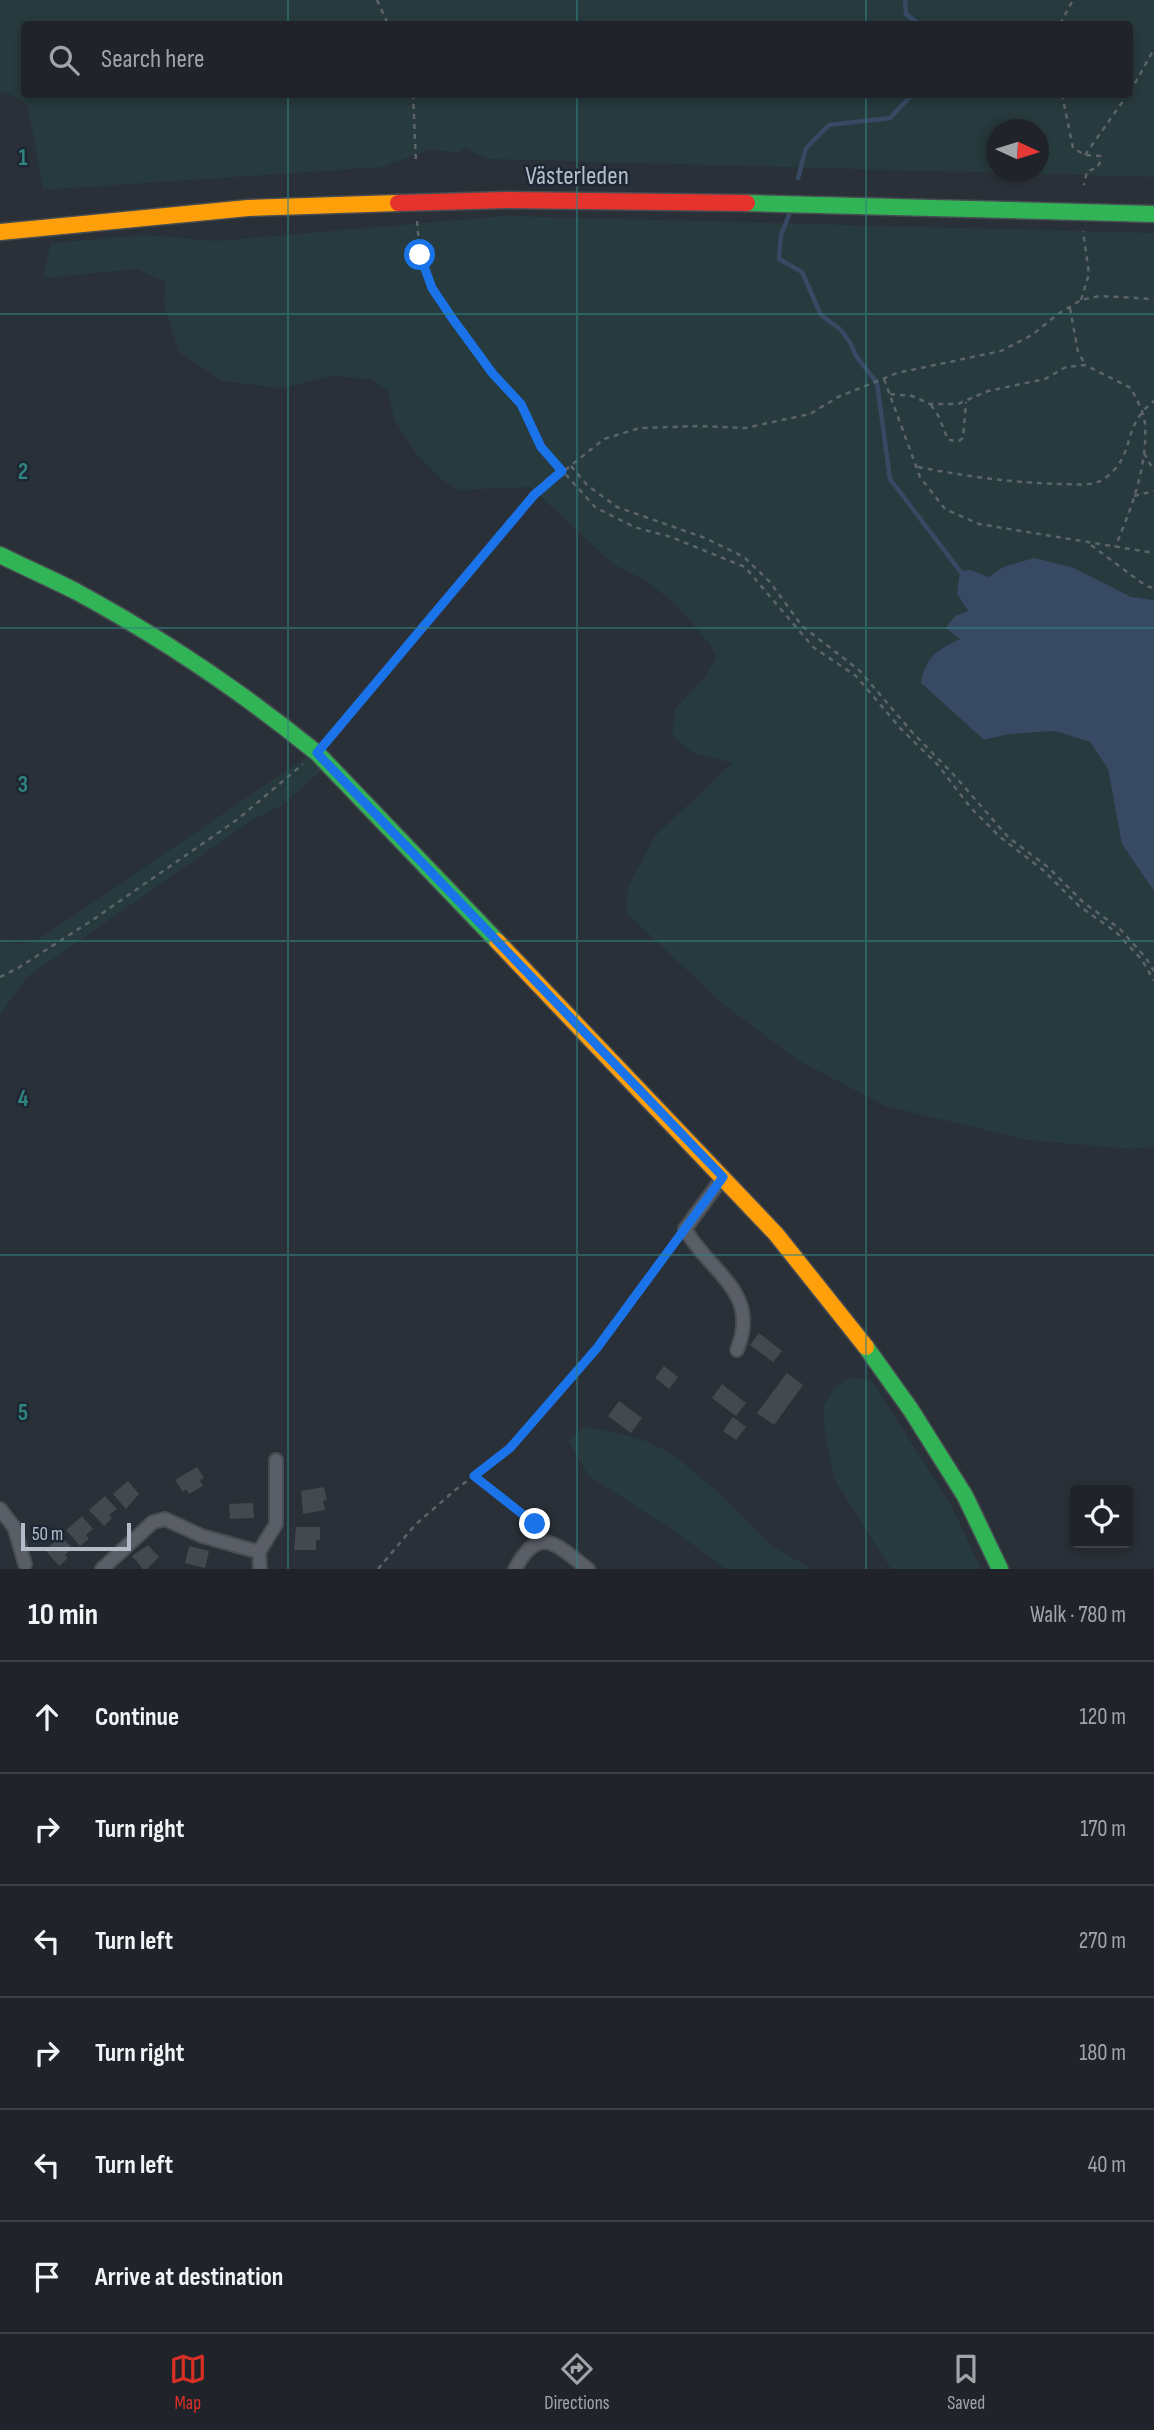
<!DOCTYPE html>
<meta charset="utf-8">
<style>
body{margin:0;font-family:"Sofia Sans Condensed",sans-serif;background:#282c32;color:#f1f3f6}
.controls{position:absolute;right:21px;bottom:21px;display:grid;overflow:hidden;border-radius:7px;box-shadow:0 4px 10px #0003}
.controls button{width:63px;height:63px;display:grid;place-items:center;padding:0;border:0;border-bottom:2px solid #3d4147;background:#20242a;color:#f1f3f6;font:35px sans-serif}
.compass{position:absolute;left:986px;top:119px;width:63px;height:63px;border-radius:50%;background:#20242a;box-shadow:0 4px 10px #0003;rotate:94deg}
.scale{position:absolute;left:21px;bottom:18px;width:110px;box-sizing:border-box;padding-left:7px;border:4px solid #b4bcc9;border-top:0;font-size:19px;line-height:24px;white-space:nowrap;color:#b4bcc9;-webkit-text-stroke:5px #1d2633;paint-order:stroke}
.stop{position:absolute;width:21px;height:21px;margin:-16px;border:5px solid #1a73e8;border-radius:50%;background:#fff}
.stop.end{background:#1a73e8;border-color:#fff;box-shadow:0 2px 7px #0008}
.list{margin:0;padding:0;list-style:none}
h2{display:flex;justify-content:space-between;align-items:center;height:91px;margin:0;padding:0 28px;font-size:30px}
h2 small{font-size:23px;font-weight:400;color:#a2a4a8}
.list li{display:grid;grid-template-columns:46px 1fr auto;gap:21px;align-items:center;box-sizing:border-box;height:112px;padding:0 28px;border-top:2px solid #3d4147}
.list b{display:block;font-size:26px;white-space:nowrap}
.list em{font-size:23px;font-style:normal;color:#a2a4a8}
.icon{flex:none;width:38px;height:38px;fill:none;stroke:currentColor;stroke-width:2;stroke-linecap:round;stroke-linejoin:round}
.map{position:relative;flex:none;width:1154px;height:1569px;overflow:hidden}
.search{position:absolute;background:#20242a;box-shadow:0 4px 10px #0003;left:21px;right:21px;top:21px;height:77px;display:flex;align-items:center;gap:18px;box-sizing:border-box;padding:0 24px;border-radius:7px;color:#a2a4a8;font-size:26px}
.sheet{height:763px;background:#20242a}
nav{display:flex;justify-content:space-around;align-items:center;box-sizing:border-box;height:98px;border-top:2px solid #3d4147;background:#20242a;font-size:19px;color:#a2a4a8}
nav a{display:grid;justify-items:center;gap:4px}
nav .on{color:#d93025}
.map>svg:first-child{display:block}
.green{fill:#273a3e;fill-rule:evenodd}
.water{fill:#384963}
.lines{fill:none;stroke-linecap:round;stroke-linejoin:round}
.stream{stroke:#384963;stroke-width:4.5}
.building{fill:#444950}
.street-casing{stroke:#484c53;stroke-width:16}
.fast-casing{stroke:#484c53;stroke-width:19}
.slow-casing{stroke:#484c53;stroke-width:19}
.jam-casing{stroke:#484c53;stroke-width:19}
.path{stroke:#5d636a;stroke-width:2.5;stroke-dasharray:5 5;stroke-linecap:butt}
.street{stroke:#5a5e66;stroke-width:12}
.fast{stroke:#30b455;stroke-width:16}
.slow{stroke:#ff9f0a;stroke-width:16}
.jam{stroke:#e5322d;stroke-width:16}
.route{stroke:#1a73e8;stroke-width:9}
.grid{fill:none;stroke:#308480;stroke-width:2;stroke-opacity:0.55}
.labels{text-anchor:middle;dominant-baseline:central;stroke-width:5;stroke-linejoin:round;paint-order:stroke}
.street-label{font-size:26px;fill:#b4bcc9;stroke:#1d2633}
.grid-label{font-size:23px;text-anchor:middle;font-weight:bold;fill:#308480;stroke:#1d2633;stroke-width:5;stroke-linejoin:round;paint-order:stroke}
</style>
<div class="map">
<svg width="1154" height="1569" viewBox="0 0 1154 1569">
<rect width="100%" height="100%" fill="#2a3038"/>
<path class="green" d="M0,0H1154V177L488,159L472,152L467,148L458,152L429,150L382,167L43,190L28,106L12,95L0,92ZM1130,24V94H24V24ZM996,130H1038V172H996Z
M505,216L1154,233V600L1131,597L1074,568L1003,567L989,577L971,570L969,611L960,639L941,648L921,683L984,740L1009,734L1055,731L1090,742L1108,769L1123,844L1154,891V1147L1131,1149L1027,1140L885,1106L798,1060L720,1002L626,912L628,887L655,836L732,763L693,753L672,735L675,709L705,677L716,657L710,644L674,603L645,580L613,564L530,487L459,490L444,481L415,452L394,419L388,391L371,379L332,376L281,388L222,381L179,352L164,306L165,282L137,269L43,278L51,243L146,235L216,241Z
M308,756L322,770L281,806L252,820L27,977L0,1015V942L21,944L36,941Z
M853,1377L872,1381L952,1507L981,1569H891L834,1479L826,1439L823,1407L835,1387Z
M585,1427L614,1432L646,1441L674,1455L720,1494L772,1546L812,1569H726L670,1528L589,1476L568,1440Z"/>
<path class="water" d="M1034,558L1074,568L1131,597L1154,600V891L1122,844L1108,769L1090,742L1055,731L1009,734L984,740L921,683C926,656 937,650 960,639L946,628L955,616L968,611L957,594L960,571L971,570L989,577L1003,567Z"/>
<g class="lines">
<path class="stream" d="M905,0L906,14L919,24
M798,178L806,148L829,125L890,118L913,94
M789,215L781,235L779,259L802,272L821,315L841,330L851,344L856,356L877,383L890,479L960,571"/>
</g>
<path class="building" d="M759,1333L782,1351L773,1362L750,1345Z
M664,1366L678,1377L669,1389L655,1378Z
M787,1373L803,1385L774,1425L757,1413Z
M722,1384L746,1403L736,1416L712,1398Z
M619,1401L642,1418L631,1433L608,1416Z
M733,1417L746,1427L736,1440L723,1431Z
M197,1467L204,1478L200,1480L203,1486L189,1494L186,1489L183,1492L175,1480Z
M128,1481L139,1494L126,1509L113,1494Z
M324,1487L327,1500L323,1501L325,1510L303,1514L301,1491Z
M105,1496L117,1509L109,1515L112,1518L104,1526L89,1510Z
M253,1503L254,1518L230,1519L229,1504Z
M82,1516L93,1529L86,1535L89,1539L80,1546L66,1530Z
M296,1527H320V1540H316V1550H294Z
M61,1536L72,1548L65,1555L68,1558L59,1566L45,1550Z
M148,1545L159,1557L147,1569H143L132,1556Z
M189,1546L209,1551L205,1568L185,1563Z"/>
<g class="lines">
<g class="street-casing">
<path id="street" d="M723,1177L685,1229C710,1273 761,1292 737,1350
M0,1509L14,1527L25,1564
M102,1569L153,1522L165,1519L202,1536L259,1552
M260,1569L259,1552L276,1524V1460
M515,1569C540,1523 556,1545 588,1569"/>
</g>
<g class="fast-casing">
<path id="fast" d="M747,203L1154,214
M0,555C26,568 52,579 77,592C162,638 242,692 317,753L497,941
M866,1347L911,1410L965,1496L1000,1569"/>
</g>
<g class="slow-casing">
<path id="slow" d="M0,232L248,208L398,203
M497,941L776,1234L866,1347"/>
</g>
<g class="jam-casing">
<path id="jam" d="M398,203L506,200L747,203"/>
</g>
<path class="path" d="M377,0L388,24
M1060,24L1073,0
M1130,92L1154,49
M413,94L416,164
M1062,94L1073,148L1085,155L1100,156L1101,160L1097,168L1087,171L1084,185
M1085,155L1128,94
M417,221L420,255L432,288L451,318L493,374L521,404L541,447L595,507L634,527L671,537L745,567L813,647L856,676L901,729L938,765L970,807L1000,837L1043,870L1079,906L1116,932L1142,960L1154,981
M1081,300L1089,274L1083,231
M1070,308L1078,352L1085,364
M884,379L920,477L945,509L979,524L1154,553
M890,394L912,396L930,404H958L988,391L1045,379L1066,367L1085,365L1131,388C1136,399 1144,411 1145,424C1148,465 1131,510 1115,547
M931,405L939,417L948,440L959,441L963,438L966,402
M1144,453L1154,471
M571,466L587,485L617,507L705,538L744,557L770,582L802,626L859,670L912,732L954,775L1008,837L1048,867L1083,902L1120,929L1146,958L1154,971
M918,467C964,476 1013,483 1061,484C1073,484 1087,486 1098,482C1103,480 1111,474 1115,469C1134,447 1124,424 1154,401
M1134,496L1154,491
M1091,545L1146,586L1154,588
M328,740L534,495L604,439L640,428L698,426L745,428L810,414L838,397L897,373L1001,351L1032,335L1058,314L1081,300L1100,296L1154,299
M0,977L18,968L94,919L238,819L303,764
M474,1477L535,1524L537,1531
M378,1569L415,1525L454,1491L510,1448L597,1348L678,1239"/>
<use href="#street" class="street"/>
<use href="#fast" class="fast"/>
<use href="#slow" class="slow"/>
<use href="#jam" class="jam"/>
</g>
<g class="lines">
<path class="route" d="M420,255L432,288L452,318L493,374L521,404L541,447L562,471L534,495L317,753L723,1177L597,1348L510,1448L474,1476L535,1524"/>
</g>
<path class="grid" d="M288,0V24M577,0V24M866,0V24M288,94V1569M577,94V1569M866,94V1569M0,314H1154M0,628H1154M0,941H1154M0,1255H1154"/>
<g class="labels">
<g class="street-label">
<text x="577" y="176">Västerleden</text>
</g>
</g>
<g class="grid-label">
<text x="23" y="165">1</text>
<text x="23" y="479">2</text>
<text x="23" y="792">3</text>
<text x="23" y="1106">4</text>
<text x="23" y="1420">5</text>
</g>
</svg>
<div class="controls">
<button><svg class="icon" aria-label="locate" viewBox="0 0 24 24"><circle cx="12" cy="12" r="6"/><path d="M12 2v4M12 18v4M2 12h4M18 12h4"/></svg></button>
</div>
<svg class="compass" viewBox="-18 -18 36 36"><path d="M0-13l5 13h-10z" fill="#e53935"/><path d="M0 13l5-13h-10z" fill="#a2a4a8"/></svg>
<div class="scale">50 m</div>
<div class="stop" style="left:420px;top:255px"></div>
<div class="stop end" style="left:535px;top:1524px"></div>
<div class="search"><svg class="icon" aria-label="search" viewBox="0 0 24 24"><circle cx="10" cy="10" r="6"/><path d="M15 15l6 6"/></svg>Search here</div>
</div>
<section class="sheet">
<h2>10 min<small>Walk · 780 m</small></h2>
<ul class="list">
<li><svg class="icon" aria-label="ahead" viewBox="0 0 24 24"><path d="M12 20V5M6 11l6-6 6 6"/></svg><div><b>Continue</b></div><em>120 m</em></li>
<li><svg class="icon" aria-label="right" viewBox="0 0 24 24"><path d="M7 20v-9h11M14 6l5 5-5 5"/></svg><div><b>Turn right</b></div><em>170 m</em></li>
<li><svg class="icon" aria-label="left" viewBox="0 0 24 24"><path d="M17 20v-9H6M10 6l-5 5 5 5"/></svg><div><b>Turn left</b></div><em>270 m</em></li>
<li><svg class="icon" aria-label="right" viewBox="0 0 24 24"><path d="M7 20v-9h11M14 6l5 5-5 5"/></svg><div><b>Turn right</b></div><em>180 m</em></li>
<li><svg class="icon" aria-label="left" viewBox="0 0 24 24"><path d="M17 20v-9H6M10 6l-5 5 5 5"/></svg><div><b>Turn left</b></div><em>40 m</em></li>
<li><svg class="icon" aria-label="arrive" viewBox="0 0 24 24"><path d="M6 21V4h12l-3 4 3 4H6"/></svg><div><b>Arrive at destination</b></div></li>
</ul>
</section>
<nav>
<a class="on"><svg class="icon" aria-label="map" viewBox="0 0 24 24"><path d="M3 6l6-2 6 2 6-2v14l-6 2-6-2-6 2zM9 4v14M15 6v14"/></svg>Map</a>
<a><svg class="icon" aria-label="directions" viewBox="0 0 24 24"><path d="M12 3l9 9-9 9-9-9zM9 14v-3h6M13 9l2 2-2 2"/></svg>Directions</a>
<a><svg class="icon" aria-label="saved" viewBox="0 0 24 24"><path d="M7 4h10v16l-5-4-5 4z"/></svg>Saved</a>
</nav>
